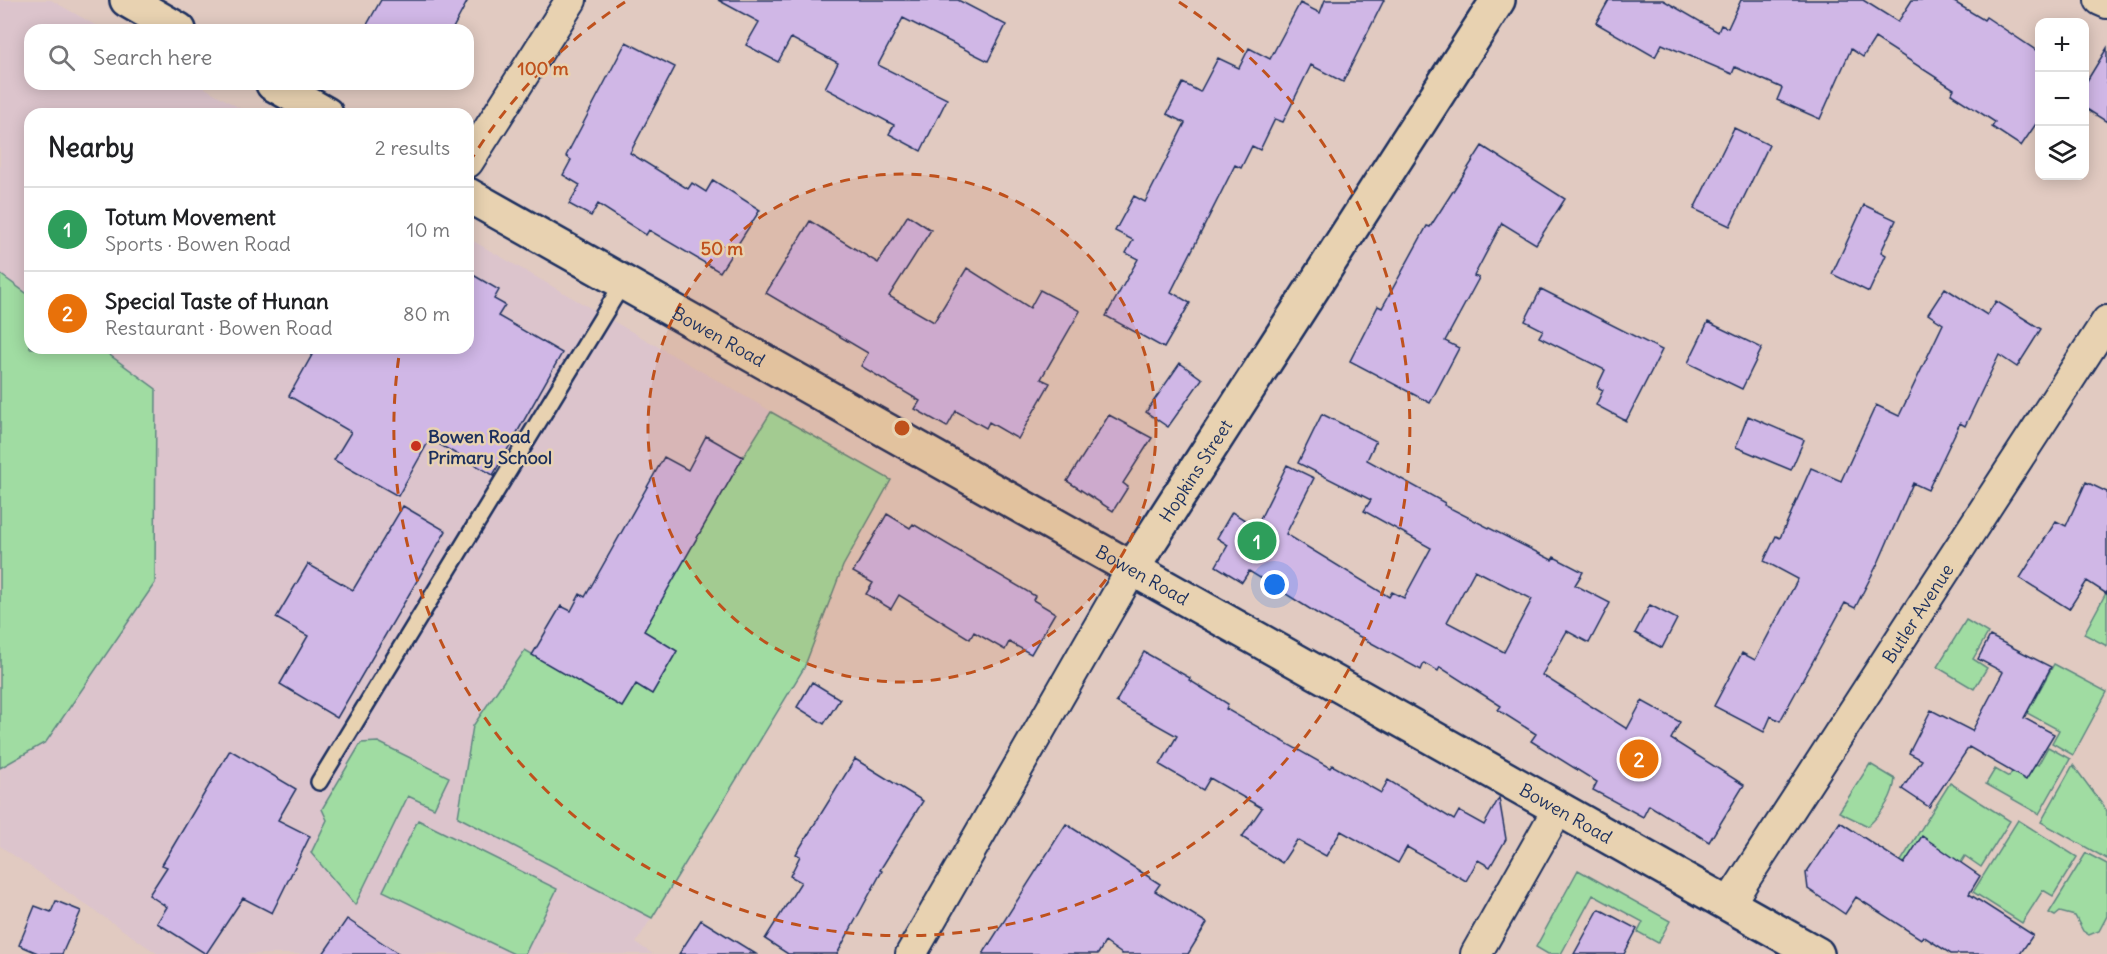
<!DOCTYPE html>
<meta charset="utf-8">
<style>
body{margin:0;font-family:Delius,sans-serif;background:#f2f2f2;color:#202124}
.controls{position:absolute;right:18px;top:18px;display:grid;overflow:hidden;border-radius:12px;box-shadow:0 3px 15px #0003}
.controls button{width:54px;height:54px;display:grid;place-items:center;padding:0;border:0;border-bottom:2px solid #e0e0e0;background:#fff;color:#202124;font:30px sans-serif}
.you{position:absolute;left:1275px;top:585px;width:21px;height:21px;margin:-15px;border:4px solid #fff;border-radius:50%;background:#1a73e8;box-shadow:0 0 0 9px #1a73e833}
.badge{display:grid;place-items:center;width:39px;height:39px;border-radius:50%;background:#1a73e8;color:#fff;font-size:20px;font-weight:700}
.pin{position:absolute;translate:-50% -50%;border:3px solid #fff;box-shadow:0 2px 6px #0006}
.list{margin:0;padding:0;list-style:none}
h2{display:flex;justify-content:space-between;align-items:center;height:78px;margin:0;padding:0 24px;font-size:26px}
h2 small{font-size:20px;font-weight:400;color:#757577}
.list li{display:grid;grid-template-columns:39px 1fr auto;gap:18px;align-items:center;box-sizing:border-box;height:84px;padding:0 24px;border-top:2px solid #e0e0e0}
.list b{display:block;font-size:22px;white-space:nowrap}
.list p{margin:0;font-size:20px;white-space:nowrap;color:#757577}
.list em{font-size:20px;font-style:normal;color:#757577}
.icon{flex:none;width:33px;height:33px;fill:none;stroke:currentColor;stroke-width:2;stroke-linecap:round;stroke-linejoin:round}
.map{position:relative;flex:none;width:2107px;height:954px;overflow:hidden}
.search{position:absolute;background:#fff;box-shadow:0 3px 15px #0003;left:24px;top:24px;width:450px;height:66px;display:flex;align-items:center;gap:15px;box-sizing:border-box;padding:0 21px;border-radius:18px;color:#757577;font-size:22px}
.panel{position:absolute;background:#fff;box-shadow:0 3px 15px #0003;left:24px;top:108px;width:450px;height:246px;border-radius:18px}
.map>svg:first-child{display:block}
.built{fill:#dcc4cc}
.green{fill:#a0dca2;stroke:#5e8680;stroke-width:1.5}
.building{fill:#d0b7e6;stroke:#1b2f5e;stroke-width:1.5;fill-rule:evenodd}
.lines{fill:none;stroke-linecap:round;stroke-linejoin:round}
.service-casing{stroke:#1b2f5e;stroke-width:20}
.minor-casing{stroke:#1b2f5e;stroke-width:34}
.tertiary-casing{stroke:#1b2f5e;stroke-width:38}
.service{stroke:#e8d2b1;stroke-width:15}
.minor{stroke:#e8d2b1;stroke-width:30}
.tertiary{stroke:#e8d2b1;stroke-width:33}
.ring{fill:none;stroke:#bf511c;stroke-width:3;stroke-dasharray:10 8}
.poi-dot{fill:#c8321e;stroke:#e8d2b1;stroke-width:2}
.labels{text-anchor:middle;dominant-baseline:central;stroke-width:5;stroke-linejoin:round;paint-order:stroke}
.street-label{font-size:18px;fill:#1b2f5e;stroke:#e8d2b1}
.poi-label{font-size:18px;font-weight:bold;fill:#1b2f5e;stroke:#e8d2b1;text-anchor:start}
.centre{fill:#bf511c;stroke:#e8d2b1;stroke-width:3}
.ring-label{font-size:18px;text-anchor:middle;font-weight:bold;fill:#bf511c;stroke:#e8d2b1;stroke-width:5;stroke-linejoin:round;paint-order:stroke}
</style>
<div class="map">
<svg width="2107" height="954" viewBox="0 0 2107 954">
<rect width="100%" height="100%" fill="#e1cac1"/>
<filter id="ink" filterUnits="userSpaceOnUse"><feTurbulence type="fractalNoise" baseFrequency=".0167" numOctaves="2"/><feDisplacementMap in="SourceGraphic" scale="12" xChannelSelector="R" yChannelSelector="G"/><feConvolveMatrix kernelMatrix="1 2 1 2 8 2 1 2 1" color-interpolation-filters="sRGB"/></filter>
<g filter="url(#ink)">
<path class="built" d="M0,0H51L104,30H30V84H198L250,114H30V348H468V238L891,480L843,566L804,668L636,943L653,954H158L0,846Z"/>
<path class="green" d="M0,274L30,296V348H100L156,389L155,583L46,742L0,768Z
M771,412L891,480L843,566L804,668L652,918L458,817L473,726L525,650L622,707L636,684L652,694L677,651L644,631L743,457Z
M2107,591V646L2084,634Z
M1966,620L1988,633L1973,659L1987,668L1974,689L1937,667Z
M2054,664L2107,692L2073,755L2052,743L2059,730L2027,713Z
M378,742L449,777L434,808L408,796L355,905L311,853L327,820L322,809L361,743Z
M2048,747L2070,759L2039,814L1986,784L1995,769L2009,777L2021,755L2038,765Z
M1870,764L1895,779C1893,798 1882,813 1868,826L1839,812Z
M2073,765L2107,811V859L2041,822Z
M1950,783L2010,821L1981,867L1965,856L1945,889L1901,861Z
M418,820L557,889L525,954H514L383,891Z
M2018,820L2077,857L2053,896L2043,890L2022,923L1973,892Z
M2086,853L2107,864V916L2099,931L2089,935L2083,931L2075,916L2060,912L2055,916L2049,913Z
M1578,870L1670,921L1658,943L1638,932L1643,922L1593,895L1561,954H1548L1536,947Z"/>
<path class="building" d="M381,0H468L452,30H364Z
M718,0H958L1006,25L988,61L903,18L878,65L947,99L921,151L889,134L894,125L825,88L838,63L791,38L778,62L746,45L759,22Z
M1325,0H1384L1343,82L1311,65L1283,122L1275,119L1260,150L1252,146L1241,168L1235,165L1171,292L1190,303L1164,348L1106,316L1138,259L1126,253L1133,240L1115,231L1134,196L1145,202L1185,123L1167,114L1183,83L1200,92L1218,58L1239,68L1249,48L1270,59L1300,3L1320,13Z
M1609,0H1663L1718,32L1721,25L1728,28L1741,0H1863L1898,22L1912,0H1951L1984,20L1986,17L2040,53V118L2021,146L1992,127L1995,122L1951,94L1954,89L1875,38L1863,57L1851,49L1820,119L1777,100L1782,88L1735,67L1732,74L1662,44L1655,57L1596,23Z
M626,42L675,67L630,153L688,189L692,183L706,192L713,180L760,210L720,272L649,230L646,235L598,204L591,216L569,204L580,185L563,175L571,160L566,156Z
M2107,48V122L2085,108V84Z
M1734,128L1769,145L1730,226L1694,209Z
M1482,146L1565,199L1536,244L1502,223L1474,276L1479,278L1445,341L1459,348L1430,403L1350,361L1378,306L1382,308L1427,226L1430,227Z
M1864,205L1896,220L1881,252L1886,255L1869,292L1832,274Z
M908,215L931,230L889,296L934,322L967,268L1030,308L1040,290L1080,311L1041,379L1050,383L1018,439L989,422L986,428L956,411L947,427L915,409L920,401L861,366L868,353L766,293L810,221L878,263Z
M468,272L499,290L494,299L505,305L498,316L562,353L493,475L430,439L398,496L334,460L351,432L289,396L316,348H468Z
M1945,288L1987,315L1996,301L2041,329L2017,367L1999,355L1965,426L1960,423L1928,490L1913,483L1879,561L1855,608L1845,603L1780,721L1771,716L1764,732L1714,706L1742,653L1755,660L1798,579L1764,561L1776,536L1780,538L1811,468L1841,481L1876,405L1899,416L1943,324L1928,314Z
M1541,289L1662,350L1626,421L1596,405L1603,390L1597,387L1605,370L1539,337L1543,330L1525,321Z
M1708,322L1762,348L1742,389L1688,363Z
M1180,363L1202,379L1168,427L1146,412Z
M1322,414L1376,441L1367,460L1445,503L1444,505L1552,560L1554,557L1583,572L1575,585L1610,603L1589,643L1567,631L1542,675L1627,729L1642,701L1680,722L1671,739L1744,785L1709,842L1649,805L1643,817L1593,790L1597,782L1531,741L1536,734L1498,710L1501,706L1440,667L1438,671L1424,663L1421,670L1318,614L1249,571L1242,582L1216,566L1228,545L1217,538L1232,512L1256,527L1287,465L1314,478L1286,534L1389,597L1392,592L1404,598L1431,548L1364,511L1371,500L1298,463ZM1475,570L1532,599L1504,652L1447,622Z
M1109,415L1152,438L1123,483L1128,487L1113,511L1067,481Z
M1748,416L1804,440L1791,470L1736,447Z
M706,436L743,457L644,631L677,651L652,694L636,684L622,707L532,655L561,606L571,611L580,594L585,597L664,457L688,470Z
M2086,482L2107,492V594L2087,581L2069,609L2020,578L2056,521L2066,526Z
M403,506L446,531L337,718L280,684L308,636L276,618L308,564L353,590Z
M887,514L910,528L913,524L1035,596L1033,600L1055,613L1031,654L1009,642L1005,650L974,632L970,639L899,595L891,609L866,594L873,583L853,572Z
M1650,605L1677,619L1662,648L1635,633Z
M1990,636L2051,667L2024,718L2054,734L2026,780L1969,747L1929,807L1902,789L1922,760L1909,753L1931,710L1972,731L2003,672L1978,659Z
M1144,652L1190,678L1189,680L1228,704L1226,709L1330,768L1332,765L1381,793L1388,780L1454,820L1459,811L1484,825L1499,798L1506,839L1490,867L1478,860L1466,881L1407,847L1398,863L1341,831L1326,856L1297,840L1282,863L1242,837L1262,808L1210,778L1203,790L1160,765L1177,736L1116,702Z
M812,682L840,699L824,724L797,707Z
M230,750L296,789L278,820L310,836L272,913L243,898L206,954L157,923L167,907L149,895L167,867L162,865Z
M855,759L923,801L880,870L882,871L837,954H788L765,939L801,882L790,876L800,856L796,854Z
M1840,822L1904,864L1922,836L1980,876L1969,894L2033,935L2020,954H1951L1923,936L1921,939L1856,897L1845,914L1808,889L1806,873Z
M1066,824L1160,884L1155,891L1207,923L1188,954H1122L1105,942L1098,954H983Z
M56,901L81,911L62,954H40L19,945L35,906L51,912Z
M1599,909L1637,929L1624,954H1574Z
M347,919L399,954H323Z
M701,920L756,954H679Z"/>
<g class="lines">
<g class="service-casing">
<path id="service" d="M319,782L623,283"/>
</g>
<g class="minor-casing">
<g id="minor">
<path d="M2100,0L2107,3"/>
<path d="M468,162L571,0"/>
<path id="s1" d="M1728,905L2107,321"/>
<path d="M911,954L1132,569"/>
<path d="M1476,954L1558,809"/>
</g>
</g>
<g class="tertiary-casing">
<g id="tertiary">
<path d="M127,0L179,30"/>
<path d="M273,84L326,114"/>
<path id="s2" d="M468,195L1817,954"/>
<path id="s3" d="M1132,569L1498,0"/>
</g>
</g>
<use href="#service" class="service"/>
<use href="#minor" class="minor"/>
<use href="#tertiary" class="tertiary"/>
</g>
</g>
<circle cx="902" cy="428" r="254" fill="#bf511c" fill-opacity=".12"/>
<g class="ring">
<circle cx="902" cy="428" r="254"/>
<path d="M469 163A508 508 0 0 1 625 2M1179 2A508 508 0 1 1 400 349"/>
</g>
<circle class="poi-dot" cx="416" cy="446" r="6"/>
<g class="labels">
<g class="street-label">
<text stroke="none"><textPath href="#s2" startOffset="288">Bowen Road</textPath></text>
<text stroke="none"><textPath href="#s3" startOffset="117">Hopkins Street</textPath></text>
<text stroke="none"><textPath href="#s2" startOffset="774">Bowen Road</textPath></text>
<text stroke="none"><textPath href="#s1" startOffset="348">Butler Avenue</textPath></text>
<text stroke="none"><textPath href="#s2" startOffset="1260">Bowen Road</textPath></text>
</g>
<g class="poi-label">
<text x="428" y="436">Bowen Road<tspan x="428" dy="21">Primary School</tspan></text>
</g>
</g>
<circle cx="902" cy="428" r="9" class="centre"/>
<g class="ring-label">
<text x="543" y="75">100 m</text>
<text x="722" y="255">50 m</text>
</g>
</svg>
<div class="controls">
<button>+</button>
<button>−</button>
<button><svg class="icon" aria-label="layers" viewBox="0 0 24 24"><path d="M12 4l9 5-9 5-9-5zM3 14l9 5 9-5"/></svg></button>
</div>
<div class="you"></div>
<div class="pin badge" style="left:1257px;top:541px;background:#2e9e5b">1</div>
<div class="pin badge" style="left:1639px;top:759px;background:#e8710a">2</div>
<div class="search"><svg class="icon" aria-label="search" viewBox="0 0 24 24"><circle cx="10" cy="10" r="6"/><path d="M15 15l6 6"/></svg>Search here</div>
<section class="panel">
<h2>Nearby<small>2 results</small></h2>
<ul class="list">
<li><span class="badge" style="background:#2e9e5b">1</span><div><b>Totum Movement</b><p>Sports · Bowen Road</p></div><em>10 m</em></li>
<li><span class="badge" style="background:#e8710a">2</span><div><b>Special Taste of Hunan</b><p>Restaurant · Bowen Road</p></div><em>80 m</em></li>
</ul>
</section>
</div>
